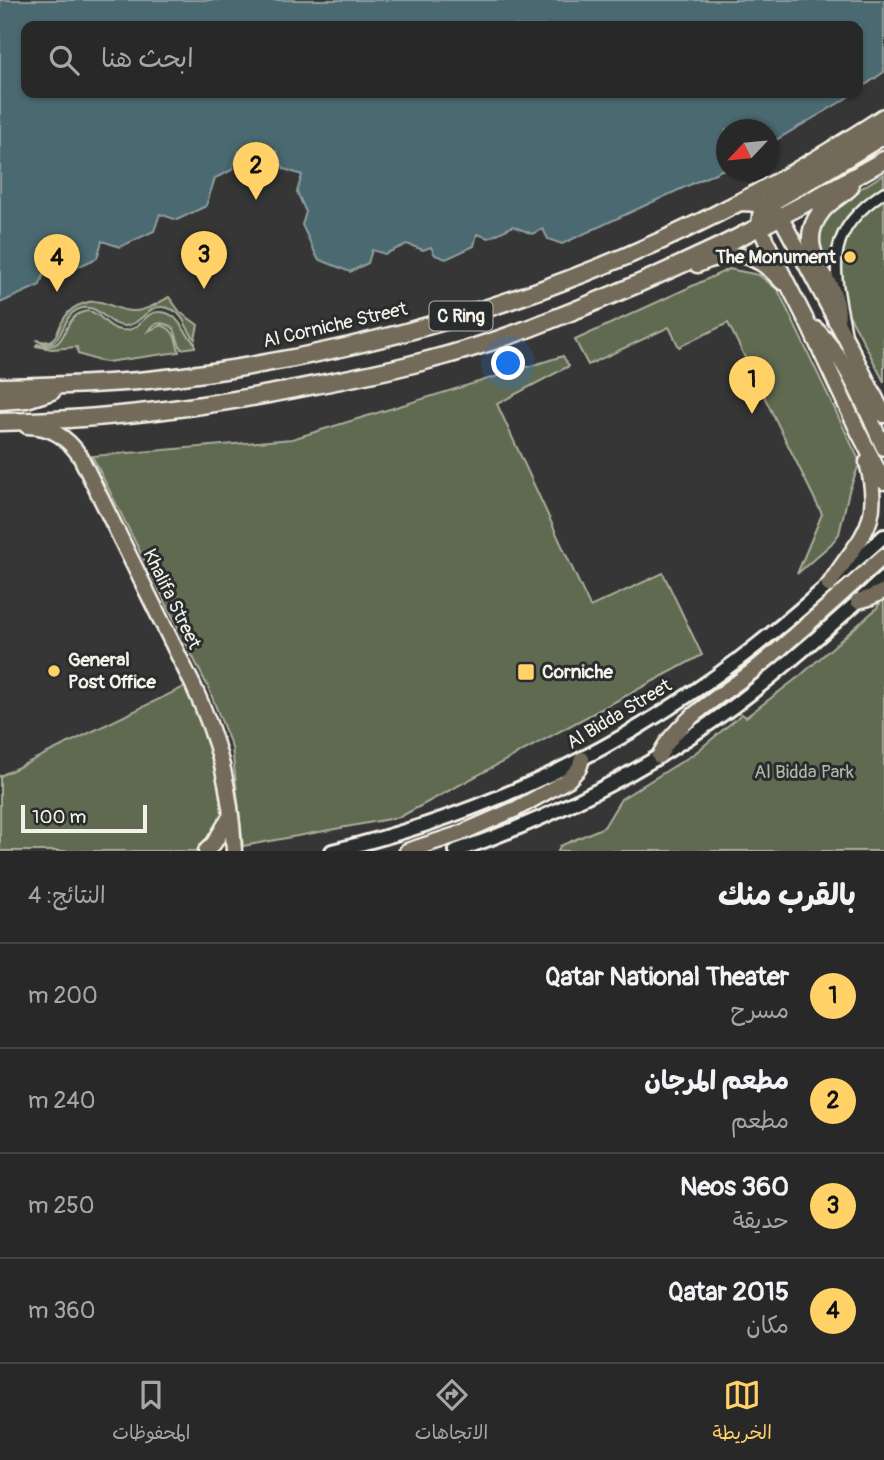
<!DOCTYPE html>
<html lang="ar">
<meta charset="utf-8">
<style>
body{margin:0;font-family:Pangolin,"Playpen Sans Arabic",sans-serif;background:#353434;color:#f1f3f6;direction:rtl}
.compass{position:absolute;left:716px;top:119px;width:63px;height:63px;border-radius:50%;background:#292828;box-shadow:0 2px 5px #0004;rotate:244deg}
.scale{position:absolute;left:21px;bottom:18px;width:126px;box-sizing:border-box;padding-left:7px;border:4px solid #f4f1e8;border-top:0;font-size:19px;line-height:24px;white-space:nowrap;color:#f4f1e8;-webkit-text-stroke:5px #2a2d2e;paint-order:stroke}
.you{position:absolute;left:509px;top:364px;width:24px;height:24px;margin:-18px;border:5px solid #fff;border-radius:50%;background:#1a73e8;box-shadow:0 0 0 10px #1a73e833}
.badge{display:grid;place-items:center;width:46px;height:46px;border-radius:50%;background:#ffd166;color:#111;font-size:23px;font-weight:700}
.pin{position:absolute;translate:-50% -58px;filter:drop-shadow(0 2px 4px #0008)}
.pin::after{content:'';position:absolute;top:37px;width:24px;height:21px;background:inherit;clip-path:polygon(0 0,100% 0,50% 100%)}
.list{margin:0;padding:0;list-style:none}
h2{display:flex;justify-content:space-between;align-items:center;height:91px;margin:0;padding:0 28px;font-size:30px}
h2 small{font-size:23px;font-weight:400;color:#a5a6a8}
.list li{display:grid;grid-template-columns:46px 1fr auto;gap:21px;align-items:center;box-sizing:border-box;height:105px;padding:0 28px;border-top:2px solid #454445}
.list b{display:block;font-size:26px;white-space:nowrap}
.list p{margin:0;font-size:23px;white-space:nowrap;color:#a5a6a8}
.list em{font-size:23px;font-style:normal;color:#a5a6a8}
.icon{flex:none;width:38px;height:38px;fill:none;stroke:currentColor;stroke-width:2;stroke-linecap:round;stroke-linejoin:round}
.map{position:relative;flex:none;width:884px;height:851px;overflow:hidden;direction:ltr}
.search{position:absolute;background:#292828;box-shadow:0 2px 5px #0004;left:21px;right:21px;top:21px;height:77px;display:flex;align-items:center;gap:18px;box-sizing:border-box;padding:0 24px;border-radius:14px;color:#a5a6a8;font-size:26px}
.sheet{height:511px;background:#292828}
nav{display:flex;justify-content:space-around;align-items:center;box-sizing:border-box;height:98px;border-top:2px solid #454445;background:#292828;font-size:19px;color:#a5a6a8}
nav a{display:grid;justify-items:center;gap:4px}
nav .on{color:#ffd166}
.map>svg:first-child{display:block}
.green{fill:#606b51;stroke:#aaae9c;stroke-width:2}
.water{fill:#4c6970;stroke:#8f9fa0;stroke-width:2}
.lines{fill:none;stroke-linecap:round;stroke-linejoin:round}
.minor-casing{stroke:#f4f1e8;stroke-width:14}
.secondary-casing{stroke:#f4f1e8;stroke-width:18}
.primary-casing{stroke:#f4f1e8;stroke-width:19}
.trunk-casing{stroke:#f4f1e8;stroke-width:21}
.minor{stroke:#2a2d2e;stroke-width:9}
.secondary{stroke:#2a2d2e;stroke-width:12}
.primary{stroke:#736b5a;stroke-width:14}
.trunk{stroke:#736b5a;stroke-width:16}
.poi-dot{fill:#ffd166;stroke:#2a2d2e;stroke-width:2.5}
.labels{text-anchor:middle;dominant-baseline:central;stroke-width:6;stroke-linejoin:round;paint-order:stroke}
.shield{fill:#2a2d2e;stroke:#b7b6b0;stroke-width:2}
.shield-label{font-size:18px;font-weight:bold;fill:#f4f1e8}
.poi-label{font-size:19px;font-weight:bold;fill:#f4f1e8;stroke:#2a2d2e;text-anchor:start}
.street-label{font-size:19px;fill:#f4f1e8;stroke:#2a2d2e}
.park-label{font-size:19px;fill:#b1b5a4;stroke:#2a2d2e}
</style>
<div class="map">
<svg width="884" height="851" viewBox="0 0 884 851">
<rect width="100%" height="100%" fill="#373636"/>
<filter id="ink" filterUnits="userSpaceOnUse"><feTurbulence type="fractalNoise" baseFrequency=".0143" numOctaves="2"/><feDisplacementMap in="SourceGraphic" scale="14" xChannelSelector="R" yChannelSelector="G"/><feConvolveMatrix kernelMatrix="1 2 1 2 8 2 1 2 1" color-interpolation-filters="sRGB"/></filter>
<g filter="url(#ink)">
<path class="green" d="M884,174V382L858,331L826,274L817,245L821,221L841,201Z
M729,269L759,275L778,290L860,462L849,491L839,534L831,544L797,574L822,514L728,323L679,347L669,327L588,365L575,340Z
M169,297L180,312L198,325L195,339C186,330 185,316 173,310C148,298 144,325 125,326C106,326 98,300 77,310C59,318 65,355 36,340C59,347 56,329 65,317C69,311 75,306 82,304C104,295 114,312 134,311C146,311 158,303 169,297Z
M88,311C102,313 106,328 120,330C141,333 143,312 158,312C179,311 182,332 195,343V347L181,349L174,329C165,321 155,321 148,331L161,325C175,329 176,340 179,352L107,362L99,361L78,354L77,347L52,349L36,346L37,344C73,355 57,315 88,311Z
M563,356L569,366L497,404L590,607L663,573L702,655L400,817L243,846L232,748L208,687L92,456L292,439Z
M884,599V851H558L560,846L604,827L621,799L694,754L742,714L746,717L801,675L876,609L882,600Z
M186,686L207,734L218,772L225,807L217,833L196,851H0V776Z"/>
<path class="water" d="M0,0H884V72L858,90V26H26V93H854L839,103L769,144L768,130H726V168L562,244L548,239L543,229L532,234L513,226L489,238L477,234L474,246L446,259L435,255L431,247L423,250L407,244L385,254L372,250L368,263L350,272L318,259L302,225L306,212L297,192L302,175L284,169L276,151L258,159L239,151L232,170L215,178L206,206L177,220L160,214L154,231L120,247L102,241L97,258L63,274L46,268L40,285L0,303Z"/>
<g class="lines">
<g class="minor-casing">
<path id="minor" d="M846,332C834,267 822,234 884,192"/>
</g>
<g class="secondary-casing">
<path id="secondary" d="M332,851C463,820 588,765 699,688C765,643 824,589 884,536
M456,851C555,817 650,768 734,706C787,666 835,622 884,578"/>
</g>
<g class="primary-casing">
<path id="primary" d="M739,203C755,203 768,205 780,216L848,343L884,415
M760,227L766,241L807,322L859,433L884,482
M697,265C733,249 755,251 782,282
M816,329C847,359 866,410 884,448
M27,426C51,426 67,437 80,456L193,685C219,741 231,789 234,851
M829,585C860,535 884,527 867,462
M858,601L869,598L884,591
M659,756C679,718 721,696 754,670C799,634 841,594 884,556
M206,851L214,843L231,815
M407,851L459,834L516,809L568,780L579,768L582,759"/>
</g>
<g class="trunk-casing">
<path id="trunk" d="M760,227L761,215L770,203L832,167L884,135
M836,320C844,284 789,253 821,212C829,201 841,196 850,187
M0,387C49,386 99,385 148,380C353,358 555,299 738,203C788,177 836,148 884,117
M0,401L27,399L52,391
M0,422C104,420 208,407 310,386C384,372 460,355 530,328C653,281 771,225 884,160"/>
</g>
<use href="#minor" class="minor"/>
<use href="#secondary" class="secondary"/>
<use href="#primary" class="primary"/>
<use href="#trunk" class="trunk"/>
</g>
</g>
<g class="poi-dot">
<circle cx="850" cy="257" r="7"/>
<circle cx="54" cy="671" r="7"/>
<rect x="517" y="663" width="18" height="18" rx="3.5"/>
</g>
<g class="labels">
<rect class="shield" x="429.5" y="301.5" width="63" height="29" rx="5"/>
<g class="shield-label">
<text x="461" y="316">C Ring</text>
</g>
<g class="poi-label">
<text x="836" y="257" text-anchor="end">The Monument</text>
<text x="68" y="660">General<tspan x="68" dy="22">Post Office</tspan></text>
<text x="542" y="672">Corniche</text>
</g>
<g class="street-label">
<text transform="translate(335 325) rotate(-13)">Al Corniche Street</text>
<text transform="translate(172 599) rotate(64)">Khalifa Street</text>
<text transform="translate(619 714) rotate(-31)">Al Bidda Street</text>
</g>
<g class="park-label">
<text x="804" y="772">Al Bidda Park</text>
</g>
</g>
</svg>
<svg class="compass" viewBox="-18 -18 36 36"><path d="M0-13l5 13h-10z" fill="#e53935"/><path d="M0 13l5-13h-10z" fill="#a5a6a8"/></svg>
<div class="scale">100 m</div>
<div class="you"></div>
<div class="pin badge" style="left:752px;top:414px">1</div>
<div class="pin badge" style="left:256px;top:200px">2</div>
<div class="pin badge" style="left:204px;top:289px">3</div>
<div class="pin badge" style="left:57px;top:292px">4</div>
<div class="search"><svg class="icon" aria-label="search" viewBox="0 0 24 24"><circle cx="10" cy="10" r="6"/><path d="M15 15l6 6"/></svg>ابحث هنا</div>
</div>
<section class="sheet">
<h2>بالقرب منك<small>النتائج: 4</small></h2>
<ul class="list">
<li><span class="badge">1</span><div><b>Qatar National Theater</b><p>مسرح</p></div><em>200 m</em></li>
<li><span class="badge">2</span><div><b>مطعم المرجان</b><p>مطعم</p></div><em>240 m</em></li>
<li><span class="badge">3</span><div><b>Neos 360</b><p>حديقة</p></div><em>250 m</em></li>
<li><span class="badge">4</span><div><b>Qatar 2015</b><p>مكان</p></div><em>360 m</em></li>
</ul>
</section>
<nav>
<a class="on"><svg class="icon" aria-label="map" viewBox="0 0 24 24"><path d="M3 6l6-2 6 2 6-2v14l-6 2-6-2-6 2zM9 4v14M15 6v14"/></svg>الخريطة</a>
<a><svg class="icon" aria-label="directions" viewBox="0 0 24 24"><path d="M12 3l9 9-9 9-9-9zM9 14v-3h6M13 9l2 2-2 2"/></svg>الاتجاهات</a>
<a><svg class="icon" aria-label="saved" viewBox="0 0 24 24"><path d="M7 4h10v16l-5-4-5 4z"/></svg>المحفوظات</a>
</nav>
